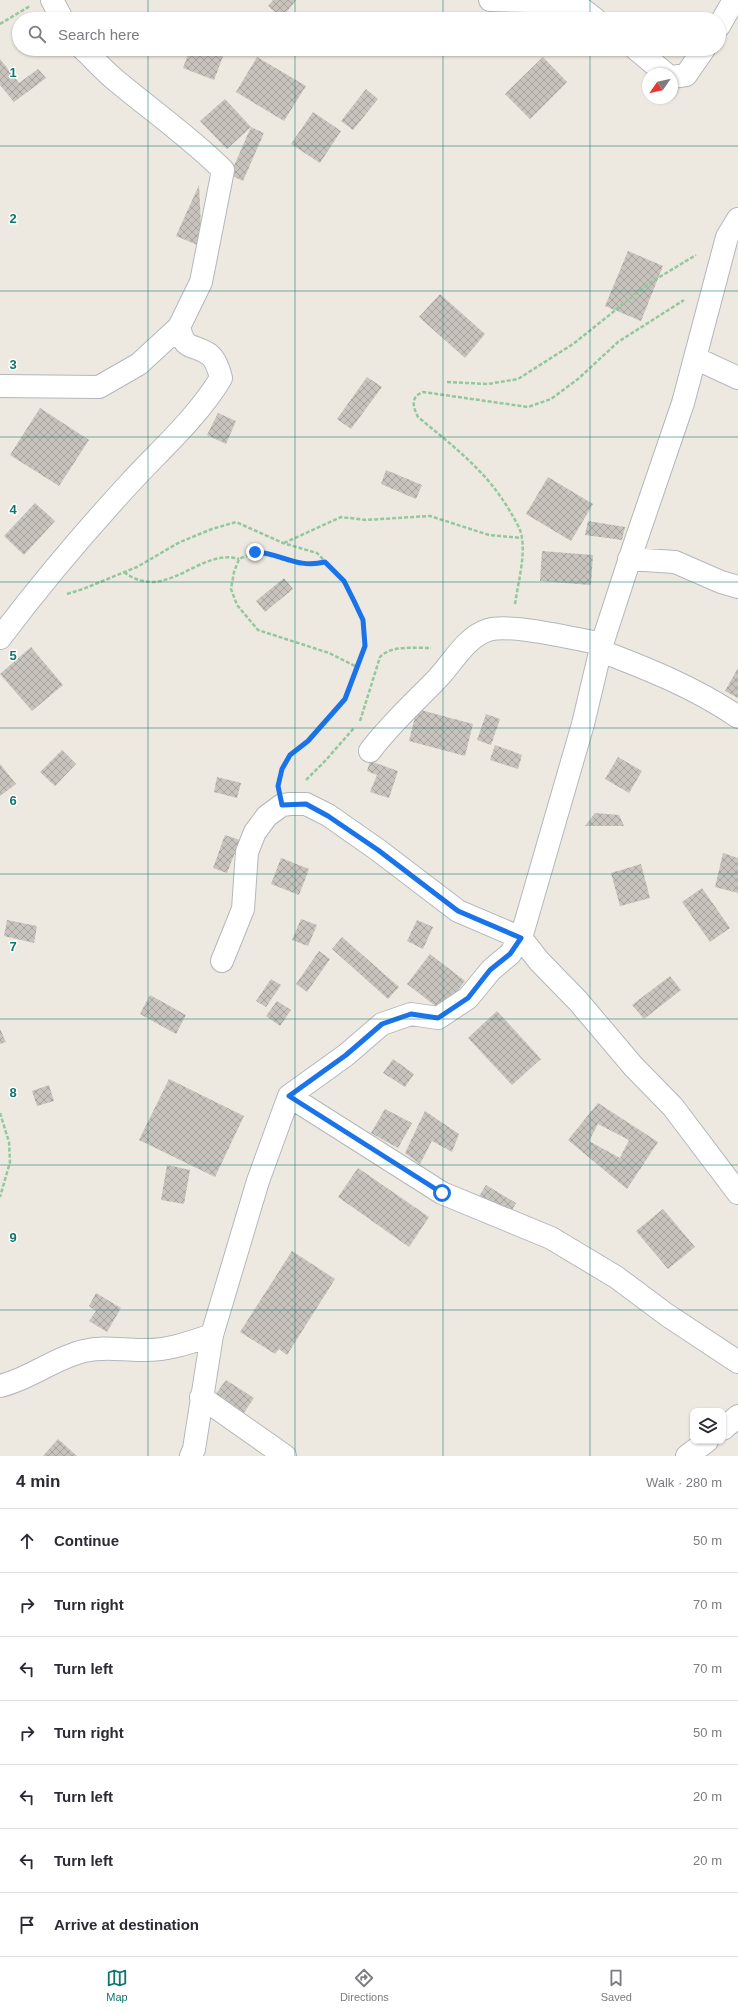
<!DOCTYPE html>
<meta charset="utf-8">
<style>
body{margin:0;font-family:Helvetica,sans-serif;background:#f2f2f3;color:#2b2b33}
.controls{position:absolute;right:12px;bottom:12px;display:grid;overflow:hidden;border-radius:8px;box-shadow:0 1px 3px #0004}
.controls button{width:36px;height:36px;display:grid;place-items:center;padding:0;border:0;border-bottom:1px solid #e1e1e2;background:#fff;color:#2b2b33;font:20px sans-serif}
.compass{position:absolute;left:642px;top:68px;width:36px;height:36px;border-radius:50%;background:#fff;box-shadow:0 1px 3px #0004;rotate:236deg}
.stop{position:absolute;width:12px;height:12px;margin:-9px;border:3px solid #1a73e8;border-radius:50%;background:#fff}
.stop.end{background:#1a73e8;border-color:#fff;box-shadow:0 1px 4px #0008}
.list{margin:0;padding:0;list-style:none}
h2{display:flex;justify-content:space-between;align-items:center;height:52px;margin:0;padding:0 16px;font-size:17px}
h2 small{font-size:13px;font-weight:400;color:#7c7c81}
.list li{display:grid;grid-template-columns:26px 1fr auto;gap:12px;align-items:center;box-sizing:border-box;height:64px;padding:0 16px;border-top:1px solid #e1e1e2}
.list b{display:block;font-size:15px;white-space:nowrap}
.list em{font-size:13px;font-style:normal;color:#7c7c81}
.icon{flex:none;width:22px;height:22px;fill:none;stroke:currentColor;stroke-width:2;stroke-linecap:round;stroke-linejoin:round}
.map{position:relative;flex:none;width:738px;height:1456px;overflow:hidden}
.search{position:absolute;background:#fff;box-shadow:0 1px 3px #0004;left:12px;right:12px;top:12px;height:44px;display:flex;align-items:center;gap:10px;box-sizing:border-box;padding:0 14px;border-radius:22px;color:#7c7c81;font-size:15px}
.sheet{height:500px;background:#fff}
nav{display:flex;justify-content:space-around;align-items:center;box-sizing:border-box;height:56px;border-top:1px solid #e1e1e2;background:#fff;font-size:11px;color:#7c7c81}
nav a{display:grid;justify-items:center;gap:2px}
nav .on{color:#0f766e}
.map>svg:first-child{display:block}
.building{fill:url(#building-cross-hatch);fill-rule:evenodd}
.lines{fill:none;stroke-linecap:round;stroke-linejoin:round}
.street-casing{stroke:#b3b7bc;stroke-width:24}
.path{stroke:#93c89e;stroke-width:2.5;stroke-dasharray:4 2;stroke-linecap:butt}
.street{stroke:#fff;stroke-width:22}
.route{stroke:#1a73e8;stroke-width:5}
.grid{fill:none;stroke:#0f766e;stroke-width:1;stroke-opacity:0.55}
.grid-label{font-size:13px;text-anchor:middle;font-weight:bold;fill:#0f766e;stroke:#fff;stroke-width:3;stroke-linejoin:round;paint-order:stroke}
</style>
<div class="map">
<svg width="738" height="1456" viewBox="0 0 738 1456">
<defs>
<pattern id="building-cross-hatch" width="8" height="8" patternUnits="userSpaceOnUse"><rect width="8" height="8" fill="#c8c3bd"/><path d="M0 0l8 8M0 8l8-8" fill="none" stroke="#a5a29d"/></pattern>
</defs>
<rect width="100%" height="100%" fill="#ede9e0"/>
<path class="building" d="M273,0H296L282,18L268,6Z
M190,49H211L224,54L214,80L183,68Z
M257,57L306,86L284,121L236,92Z
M543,57L567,82L530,119L505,94Z
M0,59L19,83L38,69L46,78L14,102L0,85Z
M366,89L378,99L353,130L341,121Z
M225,99L251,127L227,149L200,121Z
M313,112L341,131L320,163L291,144Z
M251,127L264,133L243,181L230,175Z
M199,185L202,247L176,236Z
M628,251L663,266L641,321L605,306Z
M440,294L485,334L465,358L419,317Z
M367,377L382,387L351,429L337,419Z
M40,408L89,440L59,486L10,455Z
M218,413L236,421L226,444L207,435Z
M386,470L422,485L416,499L381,484Z
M548,477L593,504L571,541L526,514Z
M35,503L55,521L24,555L4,536Z
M588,521L625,527L622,540L585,535Z
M542,551L593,555L591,585L540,581Z
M284,578L293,589L265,612L256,601Z
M31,647L63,685L32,711L0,674Z
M738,668V698L725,691Z
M417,709L473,724L465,756L409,741Z
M486,714L500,719L491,745L477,740Z
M495,745L522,755L518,769L490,760Z
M62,750L76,764L55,786L40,772Z
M618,757L642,771L629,793L605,779Z
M370,761L398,771L389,798L370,792L377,775L367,771Z
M0,764L16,784L0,796Z
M217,777L241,783L237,798L214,792Z
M595,813L619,815L624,826H585Z
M225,835L240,840L227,873L213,868Z
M723,853L738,858V893L715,887Z
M281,858L309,869L299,895L271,884Z
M641,864L650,898L620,906L611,873Z
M702,888L730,928L710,942L682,902Z
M301,919L317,925L308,946L292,940Z
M7,920L37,926L34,943L4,936Z
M417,920L433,927L423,949L407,941Z
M342,937L399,987L388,999L332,949Z
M319,951L330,959L307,992L296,984Z
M430,954L465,981L442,1011L407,984Z
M670,976L681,990L644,1019L632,1005Z
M271,979L281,985L266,1007L256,1001Z
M150,995L186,1015L176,1034L140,1014Z
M277,1001L291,1010L280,1026L266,1016Z
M497,1011L541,1059L512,1085L468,1038Z
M0,1029L6,1042L0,1044Z
M393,1059L414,1074L405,1087L383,1073Z
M169,1079L244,1116L215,1177L139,1140Z
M49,1085L54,1101L37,1106L32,1091Z
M598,1103L658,1142L627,1189L568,1140ZM598,1124L629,1140L620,1158L589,1141Z
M385,1109L412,1123L398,1148L371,1133Z
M425,1111L459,1134L452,1152L432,1141L420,1164L405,1153Z
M167,1165L190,1170L184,1204L161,1200Z
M358,1168L429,1217L409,1247L338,1197Z
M486,1185L516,1203L509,1215L478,1198Z
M663,1209L695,1247L668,1269L636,1231Z
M292,1251L335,1279L287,1355L279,1349L275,1354L240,1332Z
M96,1293L121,1308L107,1332L89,1321L96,1311L89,1306Z
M226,1380L254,1398L243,1414L215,1395Z
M58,1439L77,1456H43Z"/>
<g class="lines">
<g class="street-casing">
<path id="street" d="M52,0L62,19
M490,0L573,2V0
M573,2L595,19
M719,26L734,0
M636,49L666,74
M672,77L686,75L704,49
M738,219L727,237L683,403L633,549L602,644L583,724L521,938L539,961L578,1001L633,1066L673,1107L738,1193
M695,358L738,378
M0,386L99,387L139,364L179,327
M629,559L675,562L721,582L738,587
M0,638C40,585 83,534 128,485C160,450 197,418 221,378C219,370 215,357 207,353C190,343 185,351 179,327L201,282L223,170C191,138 154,112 119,83C106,73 95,60 83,49
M601,651C648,669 696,688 738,717
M370,751C390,724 415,702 438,678C453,662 466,637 488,630C511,623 576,639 602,644
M289,1096L442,1193L551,1238L616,1277L667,1315L738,1362
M0,1386C30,1379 54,1358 84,1351C104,1346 121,1350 141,1350C166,1351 189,1343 212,1335
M201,1397L285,1456
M723,1429L738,1416
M191,1456L194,1449L212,1335L258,1181L289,1096L346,1055L382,1024L411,1014L438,1018L468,998L491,970L510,954L521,938L458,911L378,850L328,815L306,804H290L282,805L267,816L255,832L247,852L243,909L222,961
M687,1456L707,1441"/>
</g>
<path class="path" d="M0,24L30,6
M447,382L488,384L518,379L573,344L648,284L696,255
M284,543L341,517L366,520L430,516L489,535L522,538
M325,562L312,565L287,561L263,553L255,552L239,559L234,572L231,589L237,605L258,630L329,653L357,667
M124,572C166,604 200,547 239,559
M67,594L83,589L137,567L180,542L212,529L236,522L283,543L317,553L344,581L363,620L365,646L345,699L308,741L290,755L282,769L279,780
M515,604C518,583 525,558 522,538C521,529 515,520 511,513C487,471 454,447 418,417C413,407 410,397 423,392L528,407L551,399L578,379L618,342L684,300
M360,721L380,657C391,645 415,648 431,648
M306,780L326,760L354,728
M0,1113L9,1142L10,1162L0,1197"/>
<use href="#street" class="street"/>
</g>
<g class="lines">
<path class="route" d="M255,552C282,553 295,569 325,562L344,581L354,601L363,620L365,646L345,699L308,741L290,755L282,769L278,786L282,805L306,804L328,816L378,850L458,911L521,938L510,954L490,970L468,998L438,1018L411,1014L382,1024L346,1055L289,1096L442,1193"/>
</g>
<path class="grid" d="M148,0V19M295,0V19M443,0V19M590,0V19M148,49V1456M295,49V1456M443,49V1456M590,49V1456M0,146H738M0,291H738M0,437H738M0,582H738M0,728H738M0,874H738M0,1019H738M0,1165H738M0,1310H738"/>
<g class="grid-label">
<text x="13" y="77">1</text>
<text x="13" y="223">2</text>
<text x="13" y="369">3</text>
<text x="13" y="514">4</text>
<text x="13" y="660">5</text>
<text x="13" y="805">6</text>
<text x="13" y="951">7</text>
<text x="13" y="1097">8</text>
<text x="13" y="1242">9</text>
</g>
</svg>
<div class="controls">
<button><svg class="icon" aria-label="layers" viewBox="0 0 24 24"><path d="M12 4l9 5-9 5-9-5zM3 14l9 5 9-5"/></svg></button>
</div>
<svg class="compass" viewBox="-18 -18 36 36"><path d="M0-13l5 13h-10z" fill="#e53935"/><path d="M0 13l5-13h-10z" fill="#7c7c81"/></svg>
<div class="stop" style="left:442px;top:1193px"></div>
<div class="stop end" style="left:255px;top:552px"></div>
<div class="search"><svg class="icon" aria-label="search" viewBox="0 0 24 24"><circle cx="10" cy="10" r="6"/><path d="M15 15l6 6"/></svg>Search here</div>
</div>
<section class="sheet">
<h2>4 min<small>Walk · 280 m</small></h2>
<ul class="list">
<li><svg class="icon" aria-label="ahead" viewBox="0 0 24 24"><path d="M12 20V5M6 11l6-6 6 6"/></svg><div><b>Continue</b></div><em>50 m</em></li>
<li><svg class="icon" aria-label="right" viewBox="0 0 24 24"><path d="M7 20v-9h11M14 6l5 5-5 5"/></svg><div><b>Turn right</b></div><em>70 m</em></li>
<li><svg class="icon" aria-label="left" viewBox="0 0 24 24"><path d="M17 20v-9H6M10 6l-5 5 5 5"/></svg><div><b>Turn left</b></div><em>70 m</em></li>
<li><svg class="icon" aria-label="right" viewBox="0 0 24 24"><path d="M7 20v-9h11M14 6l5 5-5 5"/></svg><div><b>Turn right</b></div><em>50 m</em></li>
<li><svg class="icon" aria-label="left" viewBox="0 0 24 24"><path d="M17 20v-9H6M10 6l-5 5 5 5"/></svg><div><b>Turn left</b></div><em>20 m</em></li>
<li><svg class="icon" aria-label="left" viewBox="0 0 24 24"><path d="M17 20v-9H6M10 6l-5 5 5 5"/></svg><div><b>Turn left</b></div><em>20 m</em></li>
<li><svg class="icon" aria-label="arrive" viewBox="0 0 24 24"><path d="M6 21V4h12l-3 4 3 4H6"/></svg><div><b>Arrive at destination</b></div></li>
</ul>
</section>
<nav>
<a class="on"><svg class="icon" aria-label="map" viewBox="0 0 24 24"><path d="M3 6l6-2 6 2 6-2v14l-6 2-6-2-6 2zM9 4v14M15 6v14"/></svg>Map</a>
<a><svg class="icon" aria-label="directions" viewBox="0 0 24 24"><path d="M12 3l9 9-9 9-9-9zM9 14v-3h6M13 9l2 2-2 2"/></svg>Directions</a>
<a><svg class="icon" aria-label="saved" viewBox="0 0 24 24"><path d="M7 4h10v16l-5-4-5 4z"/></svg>Saved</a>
</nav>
